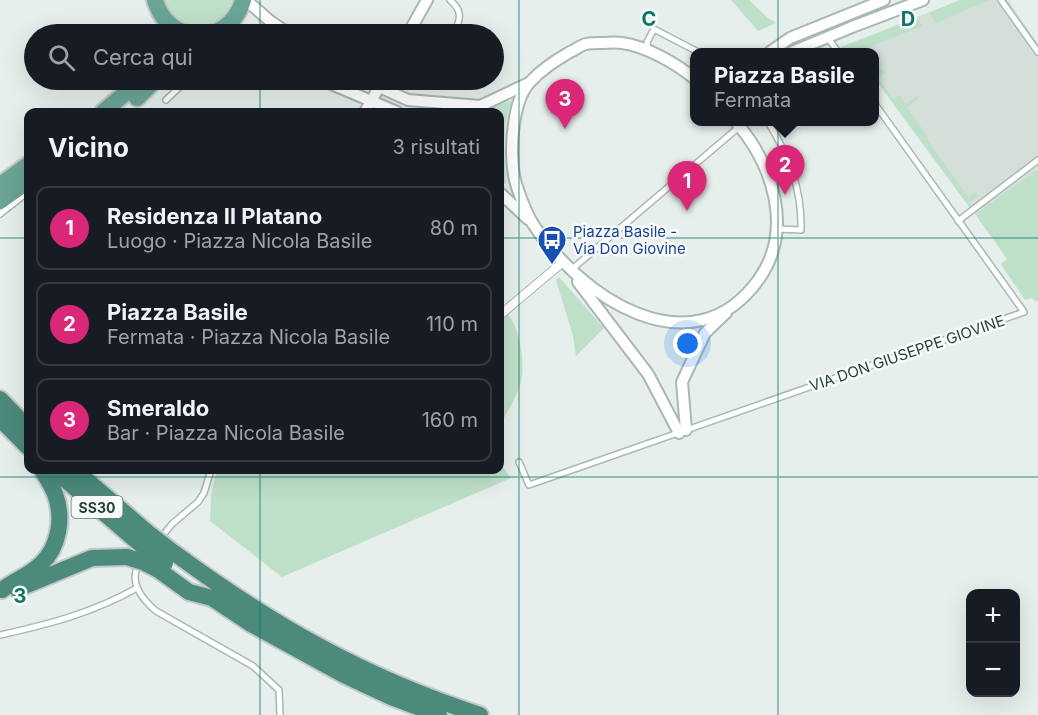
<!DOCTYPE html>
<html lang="it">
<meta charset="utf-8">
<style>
body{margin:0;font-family:Inter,sans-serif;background:#242831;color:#f1f3f6}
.controls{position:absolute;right:18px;bottom:18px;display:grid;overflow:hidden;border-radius:12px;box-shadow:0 6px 24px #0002}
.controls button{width:54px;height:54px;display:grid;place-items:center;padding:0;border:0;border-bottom:2px solid #363941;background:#171b24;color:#f1f3f6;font:30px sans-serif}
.you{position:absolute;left:688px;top:344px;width:21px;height:21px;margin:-15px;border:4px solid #fff;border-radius:50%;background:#1a73e8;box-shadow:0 0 0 9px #1a73e833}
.badge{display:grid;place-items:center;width:39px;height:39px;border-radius:50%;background:#db2777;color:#fff;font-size:20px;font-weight:700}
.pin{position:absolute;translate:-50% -50px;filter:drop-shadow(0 2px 3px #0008)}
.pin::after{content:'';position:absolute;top:32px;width:21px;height:18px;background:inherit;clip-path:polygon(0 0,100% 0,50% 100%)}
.popup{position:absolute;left:690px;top:48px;width:189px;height:78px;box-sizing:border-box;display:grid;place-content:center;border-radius:12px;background:#171b24;filter:drop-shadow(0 2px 4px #0005);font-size:20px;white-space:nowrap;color:#9ea1a6}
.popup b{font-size:22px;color:#f1f3f6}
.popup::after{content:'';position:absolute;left:50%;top:100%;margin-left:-12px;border:12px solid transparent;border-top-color:#171b24}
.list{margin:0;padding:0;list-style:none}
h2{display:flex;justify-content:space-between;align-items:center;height:78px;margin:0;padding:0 24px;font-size:26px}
h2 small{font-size:20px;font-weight:400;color:#9ea1a6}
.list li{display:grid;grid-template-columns:39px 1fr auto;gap:18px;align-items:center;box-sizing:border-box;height:84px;margin:0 12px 12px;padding:0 12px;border:2px solid #363941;border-radius:12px}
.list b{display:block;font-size:22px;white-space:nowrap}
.list p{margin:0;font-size:20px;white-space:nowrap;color:#9ea1a6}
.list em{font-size:20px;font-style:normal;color:#9ea1a6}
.icon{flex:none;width:33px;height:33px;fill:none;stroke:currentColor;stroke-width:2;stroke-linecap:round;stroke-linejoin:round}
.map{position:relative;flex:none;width:1038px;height:715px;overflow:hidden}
.search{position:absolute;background:#171b24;box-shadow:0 6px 24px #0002;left:24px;top:24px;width:480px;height:66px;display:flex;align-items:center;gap:15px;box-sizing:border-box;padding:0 21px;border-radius:33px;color:#9ea1a6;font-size:22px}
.panel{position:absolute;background:#171b24;box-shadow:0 6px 24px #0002;left:24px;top:108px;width:480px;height:366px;border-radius:12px}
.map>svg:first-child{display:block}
.built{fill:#d4dfda}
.green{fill:#bfe0c8}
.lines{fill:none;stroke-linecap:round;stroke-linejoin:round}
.service-casing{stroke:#a8b8b2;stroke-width:8}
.pedestrian-casing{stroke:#a8b8b2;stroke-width:10}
.minor-casing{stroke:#a8b8b2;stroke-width:14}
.primary-casing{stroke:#c2cac8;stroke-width:20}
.trunk-casing{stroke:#c2cac8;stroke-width:20}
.service{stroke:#fff;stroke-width:5}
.pedestrian{stroke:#fff;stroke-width:8}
.minor{stroke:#fff;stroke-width:10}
.primary{stroke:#6aa596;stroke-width:16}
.trunk{stroke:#4c8a7c;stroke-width:16}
.trunk-bridge-casing{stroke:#c2cac8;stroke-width:20;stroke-linecap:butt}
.trunk-bridge{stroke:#4c8a7c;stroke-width:16}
.grid{fill:none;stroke:#0f766e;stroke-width:1.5;stroke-opacity:0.55}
.labels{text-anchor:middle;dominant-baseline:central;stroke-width:5;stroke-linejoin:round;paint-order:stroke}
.shield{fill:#f7fbf9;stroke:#637a73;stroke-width:1.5}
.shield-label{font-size:14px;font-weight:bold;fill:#24423a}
.transit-label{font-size:15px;fill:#164399;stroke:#f7fbf9;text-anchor:start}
.street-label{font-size:15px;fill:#24423a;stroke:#f7fbf9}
.grid-label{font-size:20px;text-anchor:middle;font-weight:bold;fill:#0f766e;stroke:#f7fbf9;stroke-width:5;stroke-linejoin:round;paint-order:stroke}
</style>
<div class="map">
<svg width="1038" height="715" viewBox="0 0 1038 715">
<rect width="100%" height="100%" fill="#e6efeb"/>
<path class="built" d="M960,0H1008L1038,44V169L975,214L875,79V52H845L841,47Z"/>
<path class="green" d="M162,0H232C227,22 203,34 183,24C180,22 173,20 171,17C167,13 164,5 162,0Z
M731,0H749L768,18L776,23L758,31Z
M960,0H989L936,23L929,13Z
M917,18L923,26L859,51L860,52H845L841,47Z
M881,69L886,72L878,78L893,99L899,95L906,104L917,96L919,98L907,107L928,137L926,138L968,197L975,192L978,196L969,202L972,206L970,208L875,79V73Z
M513,100C500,126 505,157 506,185L500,178V112H455L485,109Z
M1038,169V301H1035L1032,298L1025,300L1001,264L1007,259L975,214Z
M559,277L604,328L576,356L573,336L556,280Z
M500,306C519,319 526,360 521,382C516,398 508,411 500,425Z
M500,463L511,478L282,577L210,521L211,495L217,470H500Z"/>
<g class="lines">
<g class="service-casing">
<path id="service" d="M450,0C463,11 461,20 453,34
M1001,0L1038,52
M828,38L838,52
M648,51L647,42L654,29L698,52
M166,100L187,80
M768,122C789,156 802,189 801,230L778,229
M0,214L28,192
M958,221L1038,160
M571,270L739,127
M519,462L529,485L1024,312L875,104
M160,539L172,524L198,502L204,493L211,470
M139,564C128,582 143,600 156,611L253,666L279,690L280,715
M0,635C50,624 92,613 137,588"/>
</g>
<g class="pedestrian-casing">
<path id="pedestrian" d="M500,315L563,262"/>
</g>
<g class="minor-casing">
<path id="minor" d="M246,0L270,21L289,34
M408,34L427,0
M770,52L790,38L884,0
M792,52L852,27L923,0
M695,79C677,64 646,46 622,43C615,42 607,43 600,43C596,43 590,43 586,44C581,45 575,50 570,52C555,61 542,69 530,82C520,93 516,109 514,124C511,141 511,170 517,187C521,199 526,213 533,224C579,296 692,373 759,279C794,229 773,165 736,122
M322,80L397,112
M364,80L408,100L480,106L529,83
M365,112L383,80
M500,193L528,219
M578,282L648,374L679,433
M686,430L682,382L705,333L726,313"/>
</g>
<g class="primary-casing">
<path id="primary" d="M155,0C160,17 171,29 188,34
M210,34C227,29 238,17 243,0
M137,98L155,80
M103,112L141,80
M0,185L28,165
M0,201L28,181"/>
</g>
<g class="trunk-casing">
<path id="trunk" d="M0,399L28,428
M0,419L28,447
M54,470L140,544
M75,470L147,532
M173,552C272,625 363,677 480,715
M157,569L189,592L212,598L251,624L344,675L391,697L439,715
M17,589L92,558L127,557
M2,590C14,580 29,576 41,564C59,547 64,518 55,494C52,486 46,477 42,470"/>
</g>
<use href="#service" class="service"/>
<use href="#pedestrian" class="pedestrian"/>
<use href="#minor" class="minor"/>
<use href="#primary" class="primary"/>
<use href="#trunk" class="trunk"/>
<g class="trunk-bridge-casing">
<path id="trunk-bridge" d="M147,532L173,552
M140,544L165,563
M127,557L143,562L157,569"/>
</g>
<use href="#trunk-bridge" class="trunk-bridge"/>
</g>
<path class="grid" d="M260,0V34M519,0V715M778,0V715M260,80V112M0,238H28M500,238H1038M260,470V715M0,477H1038"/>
<defs>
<g id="bus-pin" transform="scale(1.5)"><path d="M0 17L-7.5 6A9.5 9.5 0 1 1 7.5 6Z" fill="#1a4fb4" stroke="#f7fbf9"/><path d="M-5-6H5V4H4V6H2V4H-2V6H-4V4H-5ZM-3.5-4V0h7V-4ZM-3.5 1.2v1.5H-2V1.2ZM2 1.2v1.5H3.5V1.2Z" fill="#fff"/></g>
</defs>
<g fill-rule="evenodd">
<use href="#bus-pin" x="552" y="240"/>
</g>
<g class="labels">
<rect class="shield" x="71.5" y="496" width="51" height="22" rx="4.5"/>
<g class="shield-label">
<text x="97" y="507">SS30</text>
</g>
<g class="transit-label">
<text x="573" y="231">Piazza Basile -<tspan x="573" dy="17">Via Don Giovine</tspan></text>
</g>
<g class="street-label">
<text transform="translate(907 353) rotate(-19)">VIA DON GIUSEPPE GIOVINE</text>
</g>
</g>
<g class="grid-label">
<text x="649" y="26">C</text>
<text x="908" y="26">D</text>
<text x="20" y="603">3</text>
</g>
</svg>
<div class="controls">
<button>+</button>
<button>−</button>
</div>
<div class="you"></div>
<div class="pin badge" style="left:687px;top:211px">1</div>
<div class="pin badge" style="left:785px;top:195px">2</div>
<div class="popup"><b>Piazza Basile</b>Fermata</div>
<div class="pin badge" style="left:565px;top:129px">3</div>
<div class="search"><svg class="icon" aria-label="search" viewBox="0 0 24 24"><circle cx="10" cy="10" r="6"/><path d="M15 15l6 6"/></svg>Cerca qui</div>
<section class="panel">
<h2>Vicino<small>3 risultati</small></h2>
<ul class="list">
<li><span class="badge">1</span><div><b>Residenza Il Platano</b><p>Luogo · Piazza Nicola Basile</p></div><em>80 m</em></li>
<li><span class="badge">2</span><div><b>Piazza Basile</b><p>Fermata · Piazza Nicola Basile</p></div><em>110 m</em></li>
<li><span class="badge">3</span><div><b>Smeraldo</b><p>Bar · Piazza Nicola Basile</p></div><em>160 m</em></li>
</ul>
</section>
</div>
